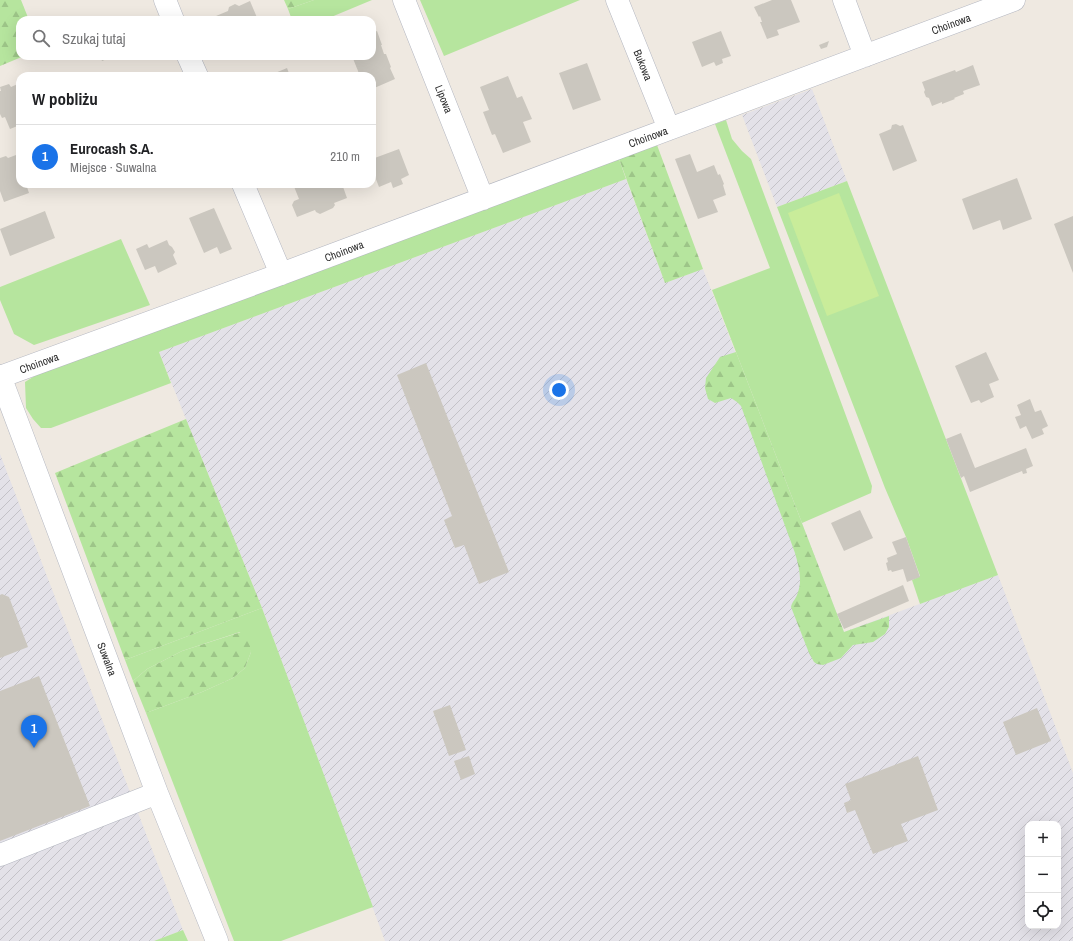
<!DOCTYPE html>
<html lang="pl">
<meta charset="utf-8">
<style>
body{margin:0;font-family:"Archivo Narrow",sans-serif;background:#f6f6f6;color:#202124}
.controls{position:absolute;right:12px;bottom:12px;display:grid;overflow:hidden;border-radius:8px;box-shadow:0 4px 16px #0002}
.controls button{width:36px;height:36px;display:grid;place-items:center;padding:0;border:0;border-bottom:1px solid #e0e0e0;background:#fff;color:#202124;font:20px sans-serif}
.you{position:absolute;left:559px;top:390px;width:14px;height:14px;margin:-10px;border:3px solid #fff;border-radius:50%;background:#1a73e8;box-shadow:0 0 0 6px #1a73e833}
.badge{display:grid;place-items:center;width:26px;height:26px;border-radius:50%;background:#1a73e8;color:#fff;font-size:13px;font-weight:700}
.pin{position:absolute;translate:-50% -33px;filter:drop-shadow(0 1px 2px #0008)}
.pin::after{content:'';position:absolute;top:21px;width:14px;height:12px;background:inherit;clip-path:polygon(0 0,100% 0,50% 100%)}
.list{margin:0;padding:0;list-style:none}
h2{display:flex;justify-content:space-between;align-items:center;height:52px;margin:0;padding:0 16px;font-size:17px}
h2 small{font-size:13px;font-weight:400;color:#757577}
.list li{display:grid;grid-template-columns:26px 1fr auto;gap:12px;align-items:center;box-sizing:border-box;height:64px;padding:0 16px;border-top:1px solid #e0e0e0}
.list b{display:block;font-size:15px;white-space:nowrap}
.list p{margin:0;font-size:13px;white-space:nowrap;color:#757577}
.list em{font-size:13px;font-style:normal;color:#757577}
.icon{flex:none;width:22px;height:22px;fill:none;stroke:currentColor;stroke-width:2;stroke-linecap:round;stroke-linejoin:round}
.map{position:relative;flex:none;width:1073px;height:941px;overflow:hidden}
.search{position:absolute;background:#fff;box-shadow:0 4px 16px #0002;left:16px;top:16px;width:360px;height:44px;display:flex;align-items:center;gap:10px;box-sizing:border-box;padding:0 14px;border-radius:12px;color:#757577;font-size:15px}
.panel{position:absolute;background:#fff;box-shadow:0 4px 16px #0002;left:16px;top:72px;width:360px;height:116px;border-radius:12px}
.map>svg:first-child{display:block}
.industrial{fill:url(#industrial-furrows);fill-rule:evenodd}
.grass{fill:#b6e59e}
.forest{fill:url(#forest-firs)}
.pitch{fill:#c9ec9a}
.building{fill:#cbc7bf}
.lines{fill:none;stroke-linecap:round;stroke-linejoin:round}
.minor-casing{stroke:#b4b7c1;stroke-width:23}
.minor{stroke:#fff;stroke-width:22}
.labels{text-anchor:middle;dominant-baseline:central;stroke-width:4;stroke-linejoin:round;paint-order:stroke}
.street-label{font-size:11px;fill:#2e2e2e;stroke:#fff}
</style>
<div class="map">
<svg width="1073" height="941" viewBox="0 0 1073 941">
<defs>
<pattern id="industrial-furrows" width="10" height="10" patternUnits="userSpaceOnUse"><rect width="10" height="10" fill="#e3e1e8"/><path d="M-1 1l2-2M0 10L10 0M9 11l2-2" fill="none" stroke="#c3c1c7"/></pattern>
<pattern id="forest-firs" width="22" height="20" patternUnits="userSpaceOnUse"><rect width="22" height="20" fill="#b6e59e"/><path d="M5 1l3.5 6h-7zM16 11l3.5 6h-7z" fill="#9dc588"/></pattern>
</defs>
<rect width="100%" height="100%" fill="#efe9e1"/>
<path class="industrial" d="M812,89L847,181L777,207L742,115Z
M626,179L665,283L703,269L844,632L998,575L1073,773V941H385L262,608L159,352ZM1028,824H1058V926H1028Z
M0,454L183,930L154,941H0Z"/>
<path class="grass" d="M314,0H372L324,20H292L288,9Z
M420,0H580L444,56Z
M726,120L732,139L742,151L751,159L872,486L871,493L802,523L712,290L770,268L715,124Z
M619,159L626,179L159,352L171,383L51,428H41L33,419L26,408L25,382L41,372Z
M847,181L998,575L920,604L912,580L920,576L906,537L885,488L777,207Z
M121,239L150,305L34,345L14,334L0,300V287Z
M262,608L373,907L281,941H234L146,713L202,692L233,678L245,668L251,652L240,632L182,651L147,669L133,681L125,660Z
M183,930L188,941H154Z"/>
<path class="forest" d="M0,0H21L29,20H20V56H24L0,66Z
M284,0H314L288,9Z
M657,145L703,269L665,283L619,159Z
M736,352L844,632L889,616V627L885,634L873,642L853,645L841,658L823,665L817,664L814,662L809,653L791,607C792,602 795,600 797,595C803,581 799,567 795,553L741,406L737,402L731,398L715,403L708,399L705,388L706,378L720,357Z
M186,419L262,608L125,660L55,473Z
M241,632L249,640L251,652L245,668L233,678L202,692L146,713L133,681L147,669L182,651Z"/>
<path class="pitch" d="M839,193L879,296L827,316L788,213Z"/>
<path class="building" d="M772,0H791L800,22L777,30L779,35L767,39L760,22H762L760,16L759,17L754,7Z
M250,1L258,20H218L216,16L228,11L229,7L235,4L239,6Z
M377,31L382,45H381L384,54H386L391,67L390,68L395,79L372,89V76H360L352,56H372V33Z
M721,31L731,56L722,59L723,63L716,66L714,62L702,67L692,42Z
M829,41L827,47L821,49L819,45Z
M100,56H114L102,61Z
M587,63L601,100L573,110L559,73Z
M973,65L980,85L963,91L964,94L954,98L955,99L942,104V102L932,106L929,98L926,97L924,92L925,90L922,82L955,70L956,72Z
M287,68L290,76H268Z
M508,76L517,98L522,96L532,119L523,122L531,142L503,153L495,134L492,135L483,112L489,110L480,87Z
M20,83V125L10,129L5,117L2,118L0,114V91H1L0,87L9,84L11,87Z
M896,124L900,126L903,125L917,161L893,171L879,134L891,129L892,125Z
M399,149L409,175L401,179L403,184L393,188L391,182L379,187L372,169V159Z
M690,154L697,172L714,165L718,175L720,174L724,184L723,185L726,195L713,200L718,212L698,219L675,159Z
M16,155L20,165V184H26L29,193L4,202L0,191V158L6,156L8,158Z
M1017,178L1032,219L1003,230L1000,220L973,230L962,199Z
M293,184H342L347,198L334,203L335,205L333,208L320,214L316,212L315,210L297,217L292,205L294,201L299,199Z
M214,208L232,249L220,254L217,247L204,253L189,218Z
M45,211L55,238L10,256L0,229Z
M1073,216V273L1054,224Z
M167,240L169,245L172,247L175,252L173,255L177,264L158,273L155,266L145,270L136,249L147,244L149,248Z
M986,352L999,380L989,384L994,397L981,403L979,400L971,403L955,366Z
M426,363L509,572L479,584L464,545L455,548L444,520L452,516L397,375Z
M1030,399L1035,412L1041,410L1048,426L1042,429L1044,434L1032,439L1026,426L1020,429L1015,417L1021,415L1017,405Z
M961,433L975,468L1026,448L1033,466L1026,469L1027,473L1023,474L1022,471L970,492L964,476L961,478L946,439Z
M860,510L873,538L844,551L831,523Z
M906,537L920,577L907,582L903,569L892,572L891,570L888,571L886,563L888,562L887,558L897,554L892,542Z
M903,585L909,601L844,629L837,614Z
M2,594L9,597L28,647L0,658V595Z
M39,676L90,806L0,841V691Z
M450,705L466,750L449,756L433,711Z
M1037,708L1051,741L1016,755L1003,722Z
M469,756L475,774L461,780L454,761Z
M918,756L938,810L901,824L908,841L873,854L855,810L847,813L844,803L851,800L845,784Z"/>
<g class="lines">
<g class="minor-casing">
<path id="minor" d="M165,0L173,20
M404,0L483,199
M617,0L669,129
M844,0L865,56
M188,56L197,76
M243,184L281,274
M0,376L157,793L217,941
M0,377L281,274L1014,0
M0,855L157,793"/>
</g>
<use href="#minor" class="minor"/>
</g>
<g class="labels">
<g class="street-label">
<text transform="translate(951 24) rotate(-20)">Choinowa</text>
<text transform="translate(643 65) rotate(68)">Bukowa</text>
<text transform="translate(444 99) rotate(68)">Lipowa</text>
<text transform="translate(648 137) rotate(-20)">Choinowa</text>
<text transform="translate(344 251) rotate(-21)">Choinowa</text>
<text transform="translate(39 363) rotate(-20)">Choinowa</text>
<text transform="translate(107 659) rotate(69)">Suwalna</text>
</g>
</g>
</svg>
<div class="controls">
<button>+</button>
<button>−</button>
<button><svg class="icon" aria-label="locate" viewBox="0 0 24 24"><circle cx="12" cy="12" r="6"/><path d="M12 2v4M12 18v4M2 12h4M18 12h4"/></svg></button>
</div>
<div class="you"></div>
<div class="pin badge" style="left:34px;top:748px">1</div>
<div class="search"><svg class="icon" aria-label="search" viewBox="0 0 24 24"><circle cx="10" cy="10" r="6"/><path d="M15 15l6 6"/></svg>Szukaj tutaj</div>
<section class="panel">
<h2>W pobliżu<small></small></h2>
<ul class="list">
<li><span class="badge">1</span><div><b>Eurocash S.A.</b><p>Miejsce · Suwalna</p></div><em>210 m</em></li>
</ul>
</section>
</div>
